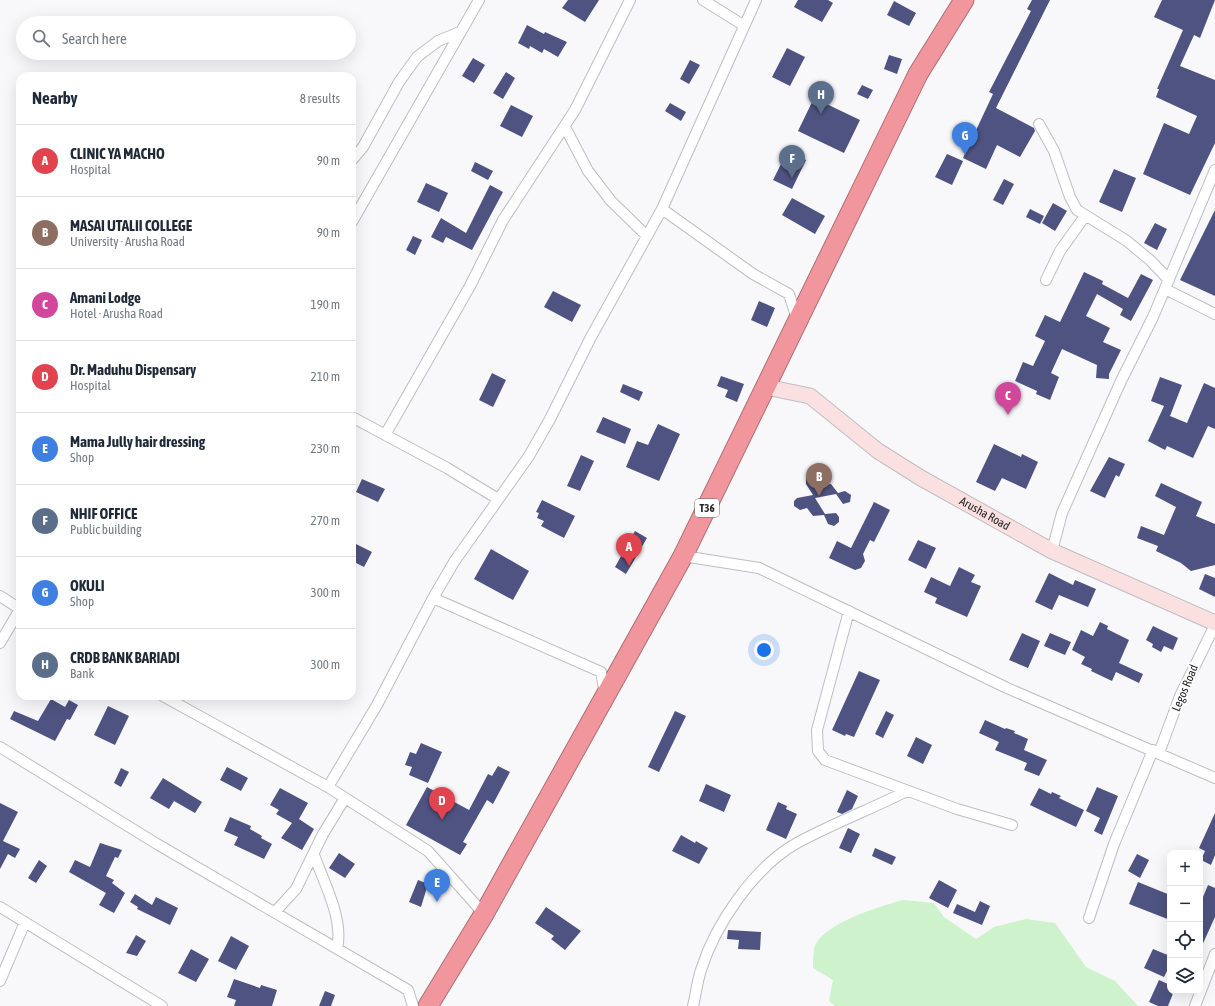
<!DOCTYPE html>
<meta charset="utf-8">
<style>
body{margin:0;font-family:"Asap Condensed",sans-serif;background:#f6f6f7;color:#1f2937}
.controls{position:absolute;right:12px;bottom:12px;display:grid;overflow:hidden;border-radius:8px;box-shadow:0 4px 16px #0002}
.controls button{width:36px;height:36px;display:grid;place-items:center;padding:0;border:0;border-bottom:1px solid #e0e1e3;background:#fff;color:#1f2937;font:20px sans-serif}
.you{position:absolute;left:764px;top:650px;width:14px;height:14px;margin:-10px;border:3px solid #fff;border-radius:50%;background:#1a73e8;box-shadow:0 0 0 6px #1a73e833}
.badge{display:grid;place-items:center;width:26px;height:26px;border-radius:50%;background:#306581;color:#fff;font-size:13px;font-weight:700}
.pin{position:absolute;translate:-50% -33px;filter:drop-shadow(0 1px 2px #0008)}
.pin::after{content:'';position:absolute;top:21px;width:14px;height:12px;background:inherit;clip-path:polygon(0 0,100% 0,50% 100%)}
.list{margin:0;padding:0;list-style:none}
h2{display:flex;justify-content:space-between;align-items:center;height:52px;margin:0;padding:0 16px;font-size:17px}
h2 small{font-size:13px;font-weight:400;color:#747a83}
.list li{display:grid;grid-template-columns:26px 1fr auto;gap:12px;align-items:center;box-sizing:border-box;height:72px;padding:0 16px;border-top:1px solid #e0e1e3}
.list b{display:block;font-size:15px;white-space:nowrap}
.list p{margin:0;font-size:13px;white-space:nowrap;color:#747a83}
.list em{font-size:13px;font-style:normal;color:#747a83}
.icon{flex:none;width:22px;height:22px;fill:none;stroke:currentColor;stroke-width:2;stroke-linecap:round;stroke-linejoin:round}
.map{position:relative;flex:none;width:1215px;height:1006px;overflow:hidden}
.search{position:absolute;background:#fff;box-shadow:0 4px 16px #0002;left:16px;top:16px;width:340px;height:44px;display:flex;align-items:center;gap:10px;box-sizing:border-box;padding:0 14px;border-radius:22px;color:#747a83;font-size:15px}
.panel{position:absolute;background:#fff;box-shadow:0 4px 16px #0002;left:16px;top:72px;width:340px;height:628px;border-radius:12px}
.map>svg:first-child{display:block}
.green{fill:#cef2cb}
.building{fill:#4e5381}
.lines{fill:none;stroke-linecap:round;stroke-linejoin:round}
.street-casing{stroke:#bebec1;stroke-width:12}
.secondary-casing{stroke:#bebec1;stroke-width:17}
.highway-casing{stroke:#ab6f74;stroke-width:21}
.street{stroke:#fff;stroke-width:10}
.secondary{stroke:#fbe0e2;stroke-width:15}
.highway{stroke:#f2969d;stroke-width:19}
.labels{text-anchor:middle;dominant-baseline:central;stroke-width:4;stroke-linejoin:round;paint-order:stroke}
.shield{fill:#fff;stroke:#686868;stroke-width:1}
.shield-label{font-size:11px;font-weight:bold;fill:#272728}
.street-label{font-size:12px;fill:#272728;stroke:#fff}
</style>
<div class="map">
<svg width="1215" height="1006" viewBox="0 0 1215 1006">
<rect width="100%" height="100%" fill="#f8f8fb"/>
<path class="green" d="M903,900L934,903L944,917L976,939L994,927L1026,919L1055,923L1086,967L1115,981L1138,1006H835L829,1001L833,980L813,968C813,962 813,955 814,949C820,924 881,906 903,900Z"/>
<path class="building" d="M568,0H599L585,22L562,8Z
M798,0H828L833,3L822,22L794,7Z
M1032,0H1050L996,108L1034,128L1035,131L1020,157L997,145L986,169L963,158L993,94L989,92L1031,11L1027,9Z
M1162,0H1215L1200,38L1194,35L1180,66L1215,80V143L1190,195L1143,174L1164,123L1189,134L1197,116L1156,97L1159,89H1157L1183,30L1154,17Z
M894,1L916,13L909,26L887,15Z
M527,25L544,34L545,32L567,42L558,57L544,49L542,53L530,46L529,49L518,43Z
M787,48L805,57L790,86L772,77Z
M889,55L902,59L897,74L884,69Z
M473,58L485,65L474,83L462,76Z
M690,60L700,65L689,84L680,79Z
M506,72L515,78L503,99L493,93Z
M862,85L873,90L868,99L857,94Z
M814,98L860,120L844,153L798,131Z
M670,103L686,112L681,121L665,111Z
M511,105L533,116L522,137L500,126Z
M787,152L806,160L792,189L773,180Z
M947,154L963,161L952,185L935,177Z
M475,162L493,171L488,180L471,171Z
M1114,169L1136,178L1122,212L1099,202Z
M1004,179L1014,184L1003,205L993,200Z
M426,183L448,193L439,212L417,202Z
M490,185L503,192L472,250L446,237L443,243L431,237L441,218L466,233Z
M792,198L825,216L815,234L782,215Z
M1053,203L1067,211L1055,231L1042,223Z
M1030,209L1044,216L1040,224L1026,217Z
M1215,210V296L1180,280Z
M1155,223L1167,229L1157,250L1144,243Z
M413,236L422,240L415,255L406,250Z
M1084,272L1103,281L1102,284L1128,298L1141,274L1153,280L1131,321L1120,315L1123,309L1097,294L1086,316L1110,328L1103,342L1121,350L1109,374V379L1096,378L1097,365L1062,349L1051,373L1059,377L1050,400L1036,394L1037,391L1015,381L1023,362L1033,366L1045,341L1035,336L1045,315L1060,322Z
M553,291L581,305L572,322L544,307Z
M759,301L775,308L767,327L751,320Z
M492,373L506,380L493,407L479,400Z
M721,376L744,384L737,402L725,397L728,390L717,386Z
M1160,377L1182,385L1170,416L1187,423L1204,383L1215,388V429L1208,426L1193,458L1167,446L1165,450L1148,441L1164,406L1151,401Z
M623,384L643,392L639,401L620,392Z
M603,417L631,429L625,444L596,432Z
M658,424L680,434L659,481L626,467L637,441L648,445Z
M994,444L1021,457L1022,454L1038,462L1026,489L1002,478L995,491L976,482Z
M581,455L594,461L580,491L567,486Z
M1109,457L1125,464L1119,477L1116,475L1105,498L1090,491Z
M809,476H814L821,485L831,484L838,493L845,491L851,495L850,502L843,504L836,494L815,498L825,514L836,513L839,517V522L834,526L828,524L824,515L813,516L807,508L800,510L794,506V501L797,498L813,495L806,484V479Z
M362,479L385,489L378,502L356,492Z
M1161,483L1202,502L1196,516L1215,524V565L1191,571L1181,563L1156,551L1158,546L1137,538L1141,526L1164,535L1176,507L1155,496Z
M542,500L575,516L564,538L541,526L544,521L537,518L539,513L536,512Z
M874,502L890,510L874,542L870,540L863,554L865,561L861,568L855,570L829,558L837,541L851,548Z
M635,531L647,538L626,574L615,567Z
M918,540L936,548L926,569L908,560Z
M352,542L372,552L364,567L352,561Z
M491,549L529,571L513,600L474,579Z
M959,567L975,575L971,582L981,586L967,617L935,603L937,598L924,592L931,577L950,586Z
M1049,573L1073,585L1075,580L1096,589L1088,607L1059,595L1052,610L1035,602Z
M1205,574L1215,578V597L1199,589Z
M1100,622L1108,626L1107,629L1129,640L1119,663L1143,674L1139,683L1116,672L1112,681L1091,671L1092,669L1081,664L1085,657L1072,650L1081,630L1093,636Z
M1153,626L1178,638L1173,650L1164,646L1161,652L1152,647L1153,644L1146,640Z
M1022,633L1040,641L1028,668L1009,660Z
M1050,633L1071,642L1065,655L1044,646Z
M859,671L880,680L854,737L846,734L845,736L832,730Z
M51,699L65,707L69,700L78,705L70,720L67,719L55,741L10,719L14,711L38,721Z
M108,706L129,716L115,745L94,735Z
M675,711L686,716L659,772L648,767Z
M886,711L894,715L883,738L875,734Z
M985,720L1005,729L1006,728L1015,731L1014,733L1028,739L1024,750L1047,760L1039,776L1024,770L1027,763L995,750L999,742L979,733Z
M916,737L932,745L923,764L907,756Z
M421,743L442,752L428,783L409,775L412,767L405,765L410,752L416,754Z
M498,766L510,772L493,804L487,800L463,842L467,844L460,855L406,825L427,787L469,810L488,774L492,776Z
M227,767L248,778L241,791L220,780Z
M121,768L129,772L121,787L114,783Z
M163,778L202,802L195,813L174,801L169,809L150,798Z
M706,784L731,795L724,812L699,801Z
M1097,787L1118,796L1102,835L1094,831L1100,818L1086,811Z
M280,788L308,803L299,819L314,829L302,850L281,838L292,823L276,814L279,810L270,805Z
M1039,788L1051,794L1052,792L1061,796L1059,798L1084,810L1076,827L1030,805Z
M847,790L858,796L852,809L842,814L837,812Z
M778,802L787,806L786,809L797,814L786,839L766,830Z
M0,803L18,812L3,841L20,849L15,858L8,854L0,869Z
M1215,813V855L1211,865L1201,860L1205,851L1199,848Z
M230,817L251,826L250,829L262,836L261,838L272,844L264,859L234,845L238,837L224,831Z
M848,828L860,834L851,853L839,848Z
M681,835L695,843L696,841L708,848L699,864L672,851Z
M100,843L122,850L118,858L115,857L106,876L114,880L112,883L125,893L114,913L99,905L106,893L69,872L75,860L90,867Z
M875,848L896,857L892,865L872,856Z
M339,853L355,864L345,878L329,868Z
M1137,854L1149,860L1140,878L1128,871Z
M39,860L47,866L36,883L28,878Z
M418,880L428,884L421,907L409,902Z
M939,880L957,890L948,908L929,898Z
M1138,882L1170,895V920L1129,904Z
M1208,885L1215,888V917L1200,950V904Z
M135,894L152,905L156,897L178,908L170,925L137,909L138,907L130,902Z
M980,901L990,906L982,925L953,913L957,904L975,912Z
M546,907L581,931L565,950L551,939L554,936L535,923Z
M728,930L761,932L760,950L738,949L739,940L727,939Z
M136,935L146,941L137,956L126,953Z
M231,936L249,946L236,970L218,961Z
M191,949L209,959L196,982L178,973Z
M1153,949L1170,956V965L1164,977L1144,968Z
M234,979L260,988L261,985L277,990L272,1006H234L236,1000L227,997Z
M1159,980L1170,985V991H1174L1168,1006H1158L1149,1002Z
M325,991L335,995L331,1006H319Z"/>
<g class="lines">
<g class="street-casing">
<path id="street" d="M703,0L743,25
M1039,124L1054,151L1070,197L1077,210L1127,241L1151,261L1169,280
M565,127L588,171L611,201L647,236
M352,160L363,147L399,82L417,57L438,41L460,32
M662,209L753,274L789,294L797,319
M352,222L479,0
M1046,280L1060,251L1085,216
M1165,289L1215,314
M352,417L447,468L498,499
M385,435L470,286L503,220L575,110L630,0
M1052,551L1062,513L1121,381L1153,317L1215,170
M683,556L759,568L1007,688L1215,778
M0,596L20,609
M433,598L601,672L605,694
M849,611L817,730L818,751L825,760L957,809L1012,825
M0,643L20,609
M163,696L328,787L428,851L484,914
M0,747L157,844L408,990L413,1006
M1159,753L1180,696L1215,625
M328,787L377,705L433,598L454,562L529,456L550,419L591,337L662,209L756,0
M314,855C324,883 344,919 337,949
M0,907L162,1006
M275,912L296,889L323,834L345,798
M1089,918L1114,844L1153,750
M0,981L25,922
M693,1006C696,994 697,982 701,970C715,925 754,867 797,843C832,824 871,809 907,791
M1195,1006L1215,954"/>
</g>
<g class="secondary-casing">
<g id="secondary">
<path id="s1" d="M766,387L810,396L878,451L921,478L1052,551L1215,623"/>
</g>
</g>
<g class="highway-casing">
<path id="highway" d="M428,1006L484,914L683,556L918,74L964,0"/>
</g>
<use href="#street" class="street"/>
<use href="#secondary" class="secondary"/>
<use href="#highway" class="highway"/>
</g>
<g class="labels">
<rect class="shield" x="695" y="499" width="24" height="18" rx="3"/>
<g class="shield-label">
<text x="707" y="508">T36</text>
</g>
<g class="street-label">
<text stroke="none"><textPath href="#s1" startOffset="256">Arusha Road</textPath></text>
<text transform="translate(1185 688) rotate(-67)">Legos Road</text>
</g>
</g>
</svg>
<div class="controls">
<button>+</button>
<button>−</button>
<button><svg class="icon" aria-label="locate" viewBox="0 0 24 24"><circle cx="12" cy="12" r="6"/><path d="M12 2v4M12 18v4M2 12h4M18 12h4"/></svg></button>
<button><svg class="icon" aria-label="layers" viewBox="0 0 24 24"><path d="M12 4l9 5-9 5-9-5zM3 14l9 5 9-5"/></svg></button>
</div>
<div class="you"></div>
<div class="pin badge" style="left:629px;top:566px;background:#e0444e">A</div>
<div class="pin badge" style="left:819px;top:496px;background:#8d6e63">B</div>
<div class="pin badge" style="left:1008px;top:415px;background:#d1479c">C</div>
<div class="pin badge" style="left:442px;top:820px;background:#e0444e">D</div>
<div class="pin badge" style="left:437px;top:902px;background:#3f7fe0">E</div>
<div class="pin badge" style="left:792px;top:178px;background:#5c6f8a">F</div>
<div class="pin badge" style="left:965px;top:155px;background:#3f7fe0">G</div>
<div class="pin badge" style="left:821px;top:114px;background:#5c6f8a">H</div>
<div class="search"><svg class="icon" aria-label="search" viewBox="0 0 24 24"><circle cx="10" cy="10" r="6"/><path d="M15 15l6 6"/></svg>Search here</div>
<section class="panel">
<h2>Nearby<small>8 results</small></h2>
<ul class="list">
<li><span class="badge" style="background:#e0444e">A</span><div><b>CLINIC YA MACHO</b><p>Hospital</p></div><em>90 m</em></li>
<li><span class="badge" style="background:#8d6e63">B</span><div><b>MASAI UTALII COLLEGE</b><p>University · Arusha Road</p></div><em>90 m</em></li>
<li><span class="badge" style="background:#d1479c">C</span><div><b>Amani Lodge</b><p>Hotel · Arusha Road</p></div><em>190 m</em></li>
<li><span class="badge" style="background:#e0444e">D</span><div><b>Dr. Maduhu Dispensary</b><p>Hospital</p></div><em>210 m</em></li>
<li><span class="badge" style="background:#3f7fe0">E</span><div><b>Mama Jully hair dressing</b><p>Shop</p></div><em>230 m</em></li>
<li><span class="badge" style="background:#5c6f8a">F</span><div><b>NHIF OFFICE</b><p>Public building</p></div><em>270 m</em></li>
<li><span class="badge" style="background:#3f7fe0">G</span><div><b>OKULI</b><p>Shop</p></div><em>300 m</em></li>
<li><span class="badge" style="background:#5c6f8a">H</span><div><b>CRDB BANK BARIADI</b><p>Bank</p></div><em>300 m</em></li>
</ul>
</section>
</div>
